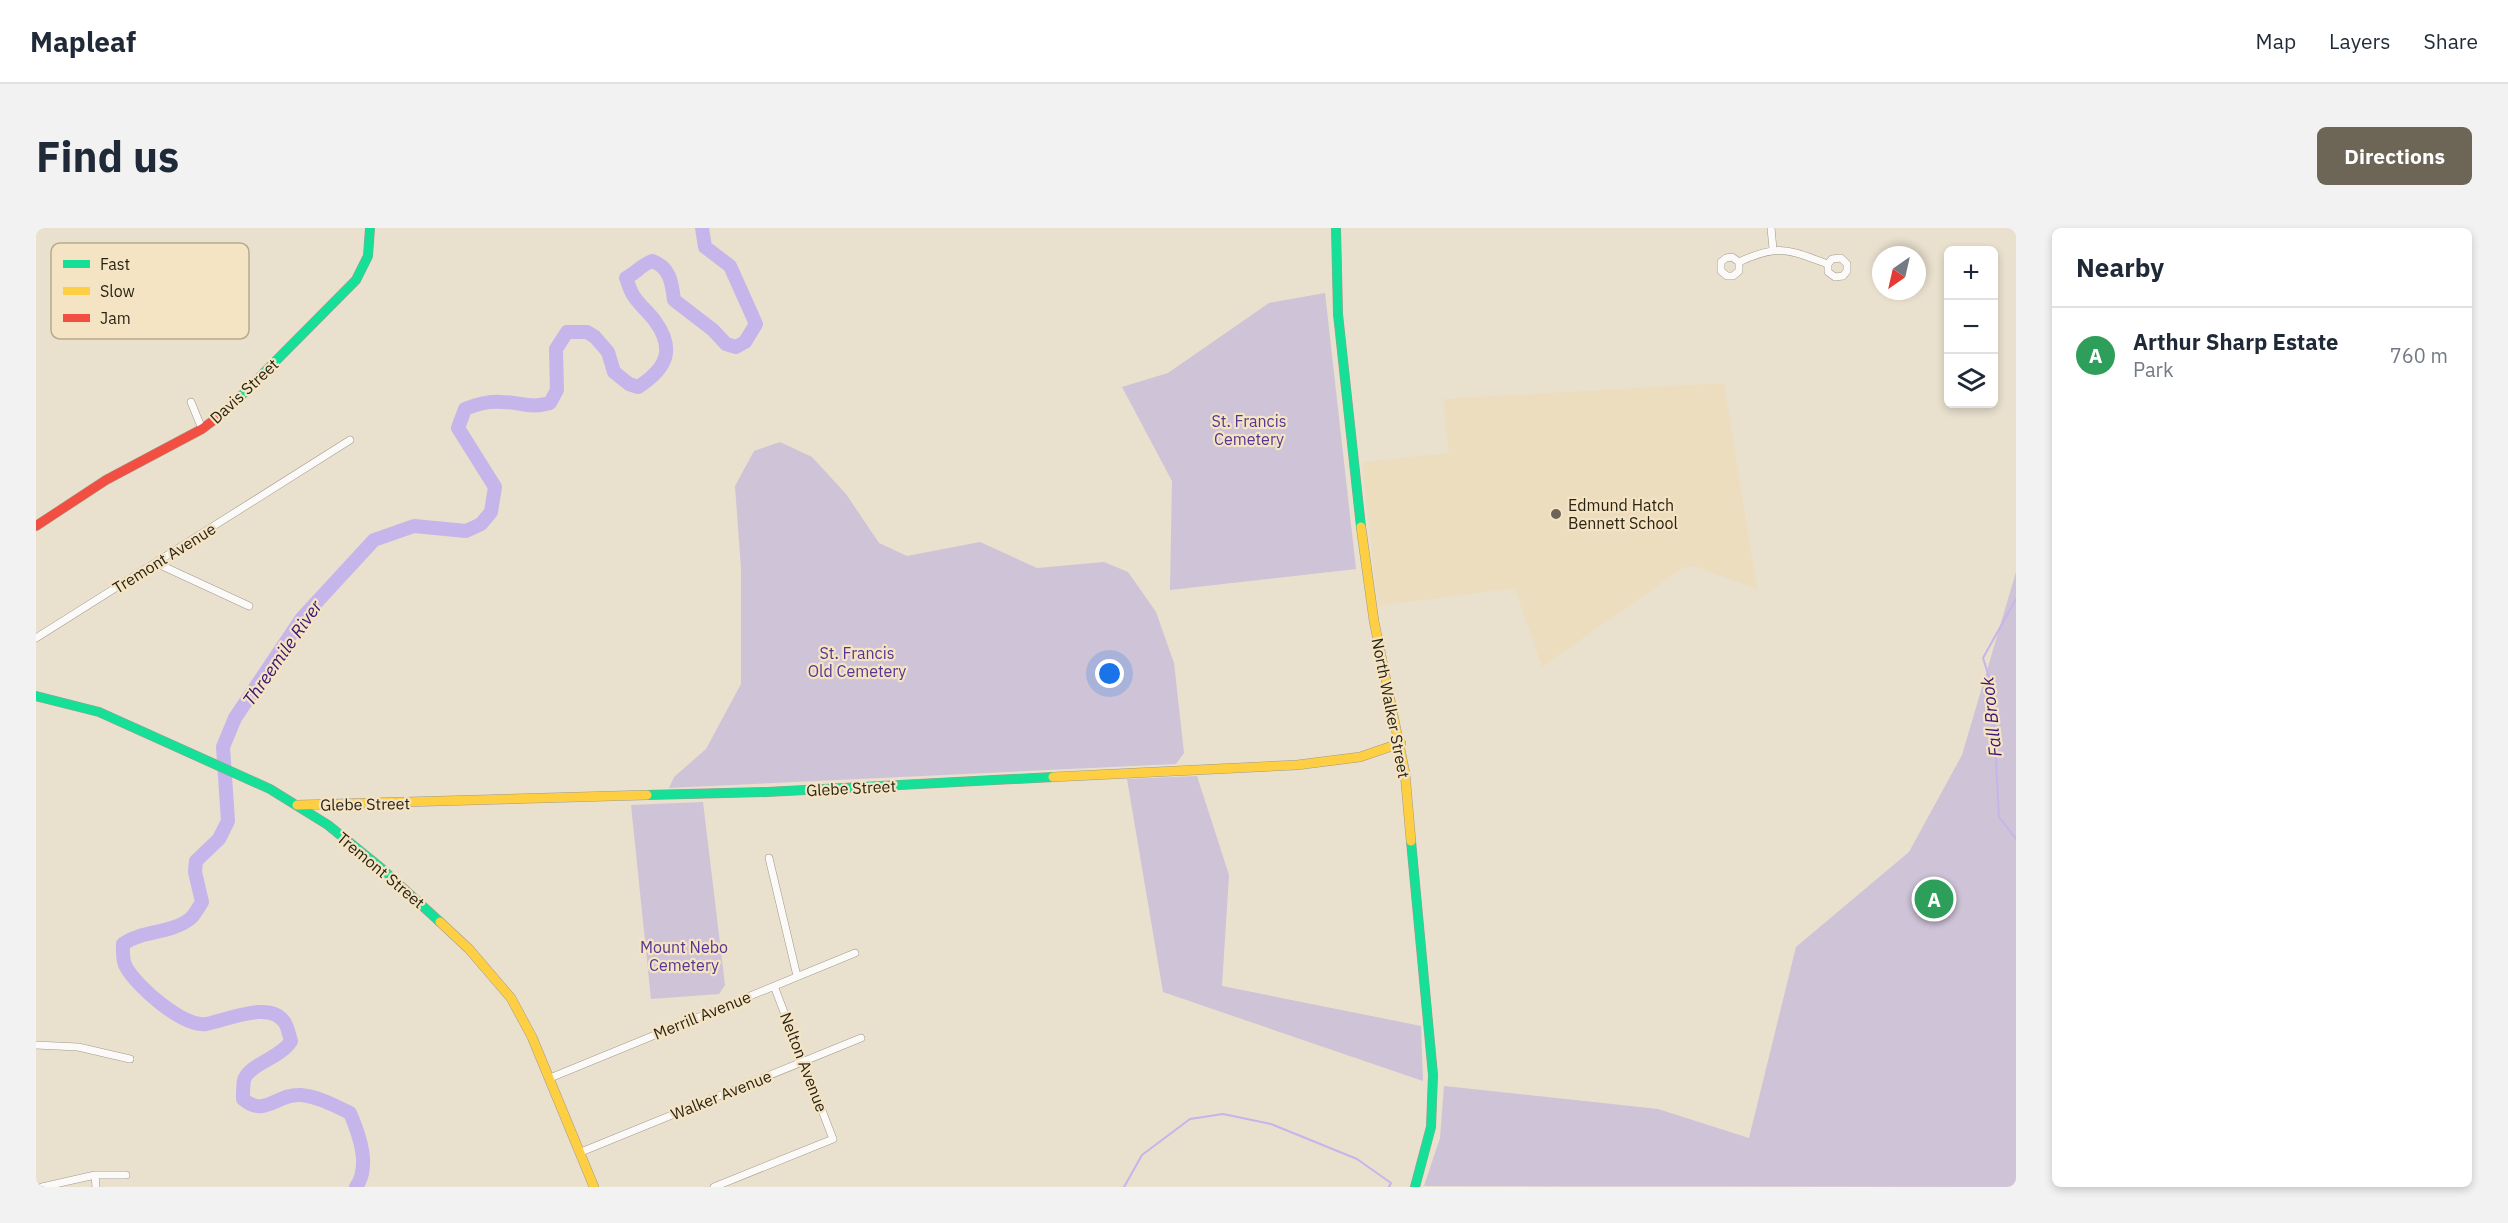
<!DOCTYPE html>
<meta charset="utf-8">
<style>
body{margin:0;font-family:"IBM Plex Sans",sans-serif;background:#f2f2f3;color:#1f2937}
.controls{position:absolute;right:18px;top:18px;display:grid;overflow:hidden;border-radius:9px;box-shadow:0 3px 9px #0003}
.controls button{width:54px;height:54px;display:grid;place-items:center;padding:0;border:0;border-bottom:2px solid #e0e1e3;background:#fff;color:#1f2937;font:30px sans-serif}
.compass{position:absolute;left:1836px;top:18px;width:54px;height:54px;border-radius:50%;background:#fff;box-shadow:0 3px 9px #0003;rotate:214deg}
.you{position:absolute;left:1074px;top:446px;width:21px;height:21px;margin:-15px;border:4px solid #fff;border-radius:50%;background:#1a73e8;box-shadow:0 0 0 9px #1a73e833}
.badge{display:grid;place-items:center;width:39px;height:39px;border-radius:50%;background:#6d6657;color:#fff;font-size:20px;font-weight:700}
.pin{position:absolute;translate:-50% -50%;border:3px solid #fff;box-shadow:0 2px 6px #0006}
.list{margin:0;padding:0;list-style:none}
h2{display:flex;justify-content:space-between;align-items:center;height:78px;margin:0;padding:0 24px;font-size:26px}
h2 small{font-size:20px;font-weight:400;color:#747a83}
.list li{display:grid;grid-template-columns:39px 1fr auto;gap:18px;align-items:center;box-sizing:border-box;height:96px;padding:0 24px;border-top:2px solid #e0e1e3}
.list b{display:block;font-size:22px;white-space:nowrap}
.list p{margin:0;font-size:20px;white-space:nowrap;color:#747a83}
.list em{font-size:20px;font-style:normal;color:#747a83}
.icon{flex:none;width:33px;height:33px;fill:none;stroke:currentColor;stroke-width:2;stroke-linecap:round;stroke-linejoin:round}
.map{position:relative;flex:none;width:1980px;height:959px;overflow:hidden;border-radius:9px}
header{display:flex;align-items:center;gap:36px;box-sizing:border-box;height:84px;padding:0 30px;background:#fff;border-bottom:2px solid #e0e1e3}
header strong{font-size:28px}
nav{display:flex;gap:33px;margin-inline-start:auto;font-size:21px}
.intro{display:flex;align-items:center;justify-content:space-between;box-sizing:border-box;height:144px;padding:0 36px}
h1{margin:0;font-size:42px}
.button{padding:15px 27px;border-radius:9px;background:#6d6657;color:#fff;font-size:21px;font-weight:700}
main{display:flex;gap:36px;padding:0 36px}
aside{flex:1;background:#fff;border-radius:9px;box-shadow:0 3px 9px #0003}
.map>svg:first-child{display:block}
.built{fill:#ecddbf}
.green{fill:#cec3d7}
.lines{fill:none;stroke-linecap:round;stroke-linejoin:round}
.stream{stroke:#c6b5ea;stroke-width:2}
.river{stroke:#c6b5ea;stroke-width:14}
.street-casing{stroke:#a09a8c;stroke-width:8}
.fast-casing{stroke:#a09a8c;stroke-width:10}
.slow-casing{stroke:#a09a8c;stroke-width:10}
.jam-casing{stroke:#a09a8c;stroke-width:10}
.street{stroke:#fcfaf8;stroke-width:7}
.fast{stroke:#16e098;stroke-width:9}
.slow{stroke:#ffcf43;stroke-width:9}
.jam{stroke:#f24e42;stroke-width:9}
.poi-dot{fill:#6d6657;stroke:#f4e4c3;stroke-width:2}
.labels{text-anchor:middle;dominant-baseline:central;stroke-width:4.5;stroke-linejoin:round;paint-order:stroke}
.street-label{font-size:16px;fill:#2a2417;stroke:#f4e4c3}
.park-label{font-size:16px;fill:#563695;stroke:#f4e4c3}
.poi-label{font-size:16px;fill:#2a2417;stroke:#f4e4c3;text-anchor:start}
.water-label{font-size:18px;font-style:italic;fill:#3b1574;stroke:#f4e4c3}
.key{fill:#f4e4c3;stroke:#b7aa8f;stroke-width:1.5}
.key-label{font-size:16px;fill:#2a2417}
</style>
<header>
<strong>Mapleaf</strong>
<nav><a>Map</a><a>Layers</a><a>Share</a></nav>
</header>
<div class="intro"><h1>Find us</h1><a class="button">Directions</a></div>
<main>
<div class="map">
<svg width="1980" height="959" viewBox="0 0 1980 959">
<rect width="100%" height="100%" fill="#e9e0ce"/>
<path class="built" d="M1688,155L1721,361L1658,338L1648,339L1506,439L1479,360L1342,378L1326,234L1413,225L1407,171Z"/>
<path class="green" d="M1289,65L1320,341L1134,362L1136,253L1086,159L1132,145L1233,75Z
M744,214L776,229L810,266L843,315L871,328L944,314L1001,340L1068,334L1092,344L1120,384L1138,435L1148,525L1140,536L633,560L638,549L670,521L705,456V340L699,258L718,223Z
M1980,344V959L1388,958L1404,910L1408,858L1622,881L1713,910L1760,719L1873,624L1926,527Z
M1161,548L1193,647L1186,758L1385,798L1387,853L1127,764L1091,551Z
M667,574L689,757L683,766L615,771L595,577Z"/>
<g class="lines">
<path class="stream" d="M1980,371L1947,430L1956,458L1963,589L1980,611
M1088,959L1106,927L1154,891L1187,886L1235,896L1321,931L1355,955L1353,959"/>
<path class="river" d="M320,959C335,938 323,906 314,885C298,877 283,869 265,867C241,865 229,890 207,871C207,865 207,858 208,852C213,836 245,830 255,813C253,807 252,800 249,795C235,771 189,793 170,796C147,799 101,759 90,739C86,732 87,723 87,716C106,702 136,706 155,690C159,686 163,679 166,674L159,644L160,633L183,611L192,593L187,519L199,490L266,390L338,312L378,298L430,303L445,296L455,284L459,259L422,200L429,181C442,176 452,173 466,174C486,174 493,181 514,175L521,162L520,121L531,104H551L559,109L572,124L578,144L593,156L602,159C630,141 640,122 619,93C613,84 603,77 597,67C594,62 592,55 590,50C600,45 605,37 616,33C634,39 636,55 638,72L677,102L690,116L700,119L709,114L720,96L694,38L669,19L666,0"/>
<g class="street-casing">
<path id="street" d="M1735,0L1737,21
M1703,34L1696,29L1690,30L1685,34V43L1691,48H1697L1703,43V34C1743,15 1752,22 1792,36L1796,31L1805,30L1811,36V43L1807,48L1799,49L1792,44V36
M155,174L166,201
M120,335L213,378
M0,410L314,212
M733,630L761,748
M0,817L42,819L94,831
M514,850L819,725
M545,924L825,810
M59,947L60,959
M6,959L59,947H90
M678,959L797,911L738,758"/>
</g>
<g class="fast-casing">
<path id="fast" d="M1300,0L1302,86L1325,299
M190,183L320,52L332,28L334,0
M0,468L63,484L234,561L292,597L345,640L404,694
M611,567L731,564L1017,549
M1375,613L1397,847L1395,899L1379,959"/>
</g>
<g class="slow-casing">
<path id="slow" d="M1325,299L1338,393L1369,545L1375,613
M1017,549L1261,537L1324,529L1365,515
M261,577L611,567
M404,694L433,721L475,770L496,809L558,959"/>
</g>
<g class="jam-casing">
<path id="jam" d="M0,298L70,252L166,201L190,183"/>
</g>
<use href="#street" class="street"/>
<use href="#fast" class="fast"/>
<use href="#slow" class="slow"/>
<use href="#jam" class="jam"/>
</g>
<circle class="poi-dot" cx="1520" cy="286" r="6"/>
<g class="labels">
<g class="street-label">
<text transform="translate(208 163) rotate(-43)">Davis Street</text>
<text transform="translate(128 330) rotate(-32)">Tremont Avenue</text>
<text transform="translate(1355 480) rotate(79)">North Walker Street</text>
<text transform="translate(815 560) rotate(-3)">Glebe Street</text>
<text transform="translate(329 576) rotate(-1)">Glebe Street</text>
<text transform="translate(345 642) rotate(40)">Tremont Street</text>
<text transform="translate(666 787) rotate(-22)">Merrill Avenue</text>
<text transform="translate(768 834) rotate(69)">Nelton Avenue</text>
<text transform="translate(685 867) rotate(-22)">Walker Avenue</text>
</g>
<g class="park-label">
<text x="1213" y="193">St. Francis<tspan x="1213" dy="18">Cemetery</tspan></text>
<text x="821" y="425">St. Francis<tspan x="821" dy="18">Old Cemetery</tspan></text>
<text x="648" y="719">Mount Nebo<tspan x="648" dy="18">Cemetery</tspan></text>
</g>
<g class="poi-label">
<text x="1532" y="277">Edmund Hatch<tspan x="1532" dy="18">Bennett School</tspan></text>
</g>
<g class="water-label">
<text transform="translate(246 425) rotate(-55)">Threemile River</text>
<text transform="translate(1955 489) rotate(-96)">Fall Brook</text>
</g>
</g>
<rect x="15" y="15" width="198" height="96" rx="9" class="key"/>
<rect x="27" y="32" width="27" height="8" fill="#16e098"/>
<rect x="27" y="59" width="27" height="8" fill="#ffcf43"/>
<rect x="27" y="86" width="27" height="8" fill="#f24e42"/>
<g class="key-label">
<text x="64" y="42">Fast</text>
<text x="64" y="69">Slow</text>
<text x="64" y="96">Jam</text>
</g>
</svg>
<div class="controls">
<button>+</button>
<button>−</button>
<button><svg class="icon" aria-label="layers" viewBox="0 0 24 24"><path d="M12 4l9 5-9 5-9-5zM3 14l9 5 9-5"/></svg></button>
</div>
<svg class="compass" viewBox="-18 -18 36 36"><path d="M0-13l5 13h-10z" fill="#e53935"/><path d="M0 13l5-13h-10z" fill="#747a83"/></svg>
<div class="you"></div>
<div class="pin badge" style="left:1898px;top:671px;background:#2e9e5b">A</div>
</div>
<aside>
<h2>Nearby<small></small></h2>
<ul class="list">
<li><span class="badge" style="background:#2e9e5b">A</span><div><b>Arthur Sharp Estate</b><p>Park</p></div><em>760 m</em></li>
</ul>
</aside>
</main>
